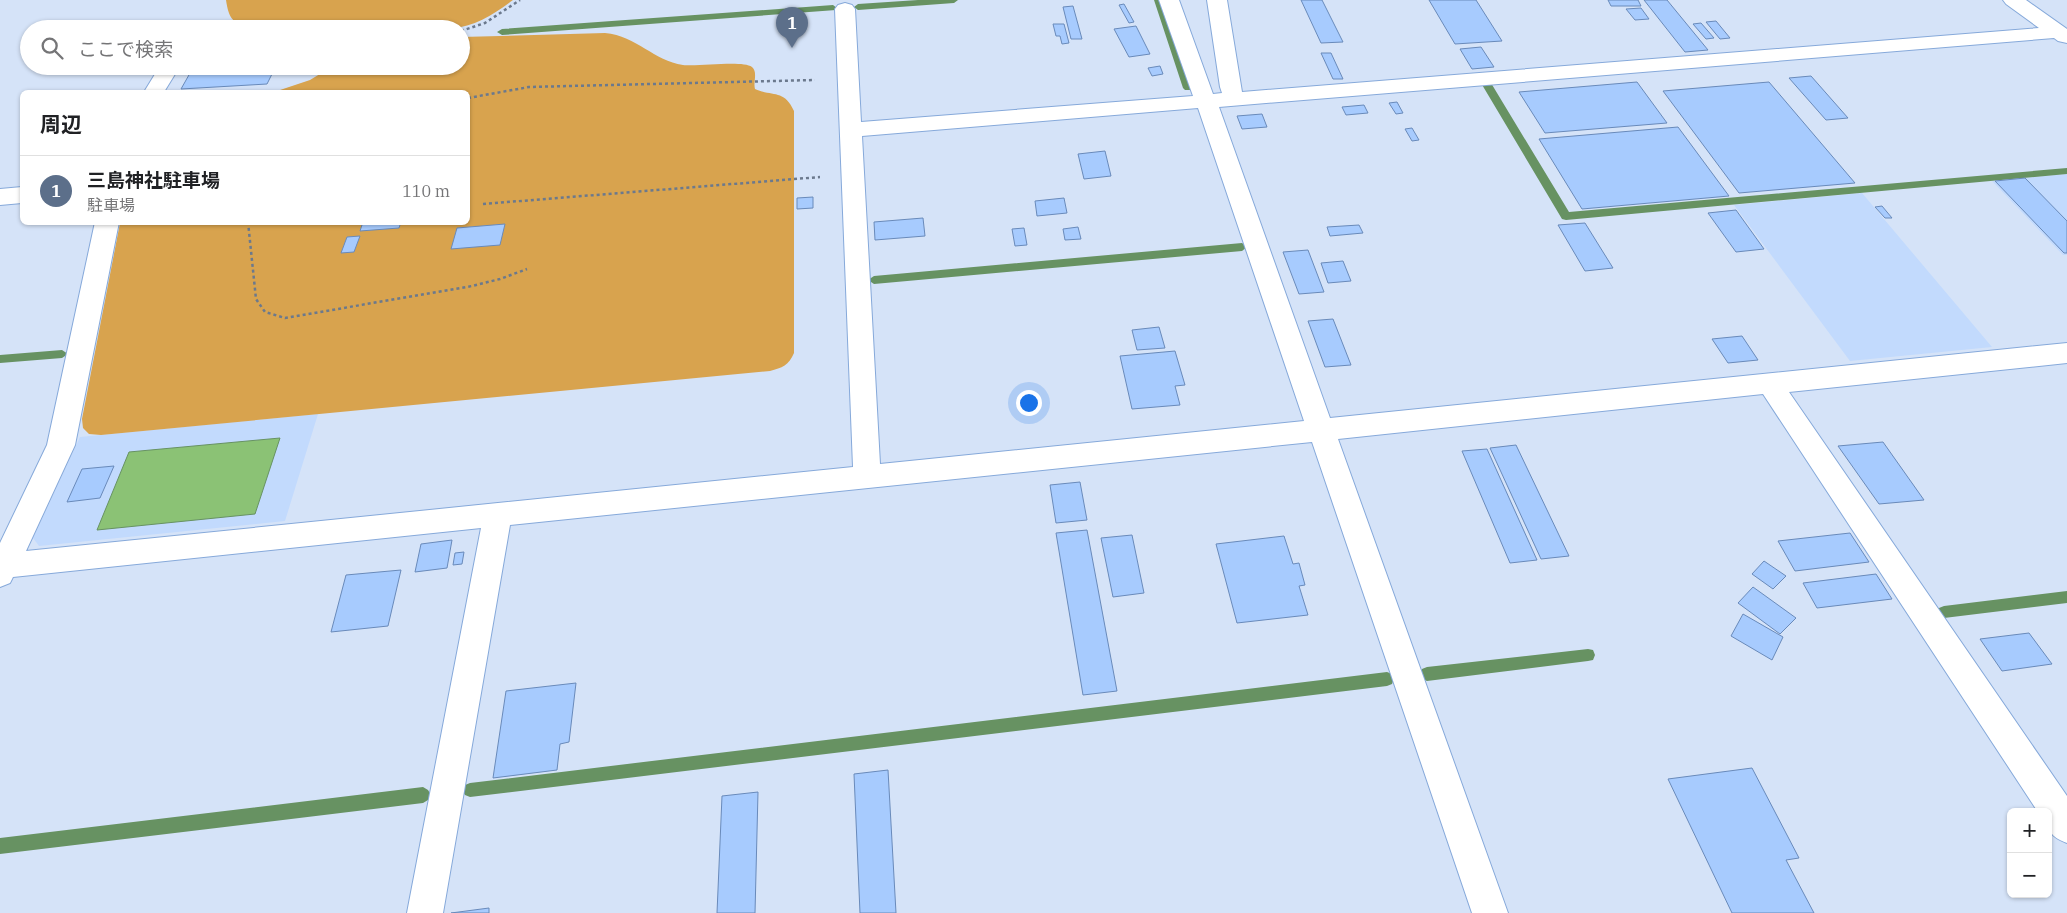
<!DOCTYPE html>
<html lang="ja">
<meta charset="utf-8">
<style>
body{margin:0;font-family:"IBM Plex Serif","Noto Sans JP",serif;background:#f2f2f2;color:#202124}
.controls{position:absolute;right:15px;bottom:15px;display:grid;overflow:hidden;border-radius:8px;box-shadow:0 1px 4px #0004}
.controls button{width:45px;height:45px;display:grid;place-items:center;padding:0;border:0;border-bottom:1px solid #e0e0e0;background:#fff;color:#202124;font:25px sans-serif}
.you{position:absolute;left:1028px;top:402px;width:18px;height:18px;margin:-12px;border:4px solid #fff;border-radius:50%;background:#1a73e8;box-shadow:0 0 0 8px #1a73e833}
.badge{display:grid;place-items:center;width:32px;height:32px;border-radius:50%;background:#795c2f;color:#fff;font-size:16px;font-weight:700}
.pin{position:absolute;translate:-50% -41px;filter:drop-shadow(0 1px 2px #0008)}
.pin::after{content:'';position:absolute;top:26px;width:18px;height:15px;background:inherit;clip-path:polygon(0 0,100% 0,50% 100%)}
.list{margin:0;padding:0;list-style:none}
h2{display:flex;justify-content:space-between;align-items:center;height:65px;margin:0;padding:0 20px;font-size:21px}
h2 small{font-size:16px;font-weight:400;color:#757577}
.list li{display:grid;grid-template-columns:32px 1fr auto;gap:15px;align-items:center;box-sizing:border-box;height:70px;padding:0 20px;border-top:1px solid #e0e0e0}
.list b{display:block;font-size:19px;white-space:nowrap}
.list p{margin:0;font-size:16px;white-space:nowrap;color:#757577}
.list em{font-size:16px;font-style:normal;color:#757577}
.icon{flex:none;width:28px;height:28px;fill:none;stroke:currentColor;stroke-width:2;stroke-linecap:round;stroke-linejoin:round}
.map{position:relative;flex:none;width:2067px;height:913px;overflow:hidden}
.search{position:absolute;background:#fff;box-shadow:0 1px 4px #0004;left:20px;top:20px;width:450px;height:55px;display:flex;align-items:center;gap:12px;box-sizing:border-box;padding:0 18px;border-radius:28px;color:#757577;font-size:19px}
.panel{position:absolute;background:#fff;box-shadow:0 1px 4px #0004;left:20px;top:90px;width:450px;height:135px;border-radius:8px}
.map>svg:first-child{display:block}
.built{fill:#c2dafd}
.forest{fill:#d8a34e}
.water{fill:#8bc275;stroke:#679262}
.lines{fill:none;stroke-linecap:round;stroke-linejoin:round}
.stream{fill:#679262;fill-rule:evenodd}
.building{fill:#a7cbfe;stroke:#698aba}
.minor-casing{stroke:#86a9da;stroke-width:2}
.path{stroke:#6b798d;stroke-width:2.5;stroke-dasharray:3 3;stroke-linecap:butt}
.minor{fill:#fff;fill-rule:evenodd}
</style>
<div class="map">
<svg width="2067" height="913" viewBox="0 0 2067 913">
<rect width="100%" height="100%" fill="#d5e3f8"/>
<path class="built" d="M2067,174V255H2063L1992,181Z
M1862,193L1992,347L1850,361L1734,205Z
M318,414L285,521L39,546L33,538L80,437Z"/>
<path class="forest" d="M226,0H513C493,15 476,26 450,29H250C232,22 229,19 226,0Z
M605,33C637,36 654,61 683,65C698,67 742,60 752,67C758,72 753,82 755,89C773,97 784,89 794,111V353C789,365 782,368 770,371L101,435L89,434L83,428L82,419L120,223L468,222V92H274L310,80L333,66H461V37Z"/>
<path class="water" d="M280,438L255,514L97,530L129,452Z"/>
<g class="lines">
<path class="stream" d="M918,0H958L954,3L858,10L854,7L858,4Z
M1154,0H1162L1193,88L1191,90H1185L1183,88Z
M833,5L837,8L836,10L502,35L497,32L502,29Z
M1486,80L1491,83L1569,212L2067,168V174L1566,220L1562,219L1481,83Z
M1242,243L1247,247L1242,251L874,284L868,280L874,276Z
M62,350L68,354L62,358L0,363V355Z
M2067,591V603L1944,618L1939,616L1937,612L1939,608L1944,606Z
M1588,649L1593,650L1595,655L1593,660L1588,661L1427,681L1422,679L1420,674L1422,669L1427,667Z
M1387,672L1392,674L1394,679L1392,684L1387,686L470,797L465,795L462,790L465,785L470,783Z
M423,787L428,790L431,795L428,800L423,803L0,854V838Z"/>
</g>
<path class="building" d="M1301,0H1322L1343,42L1321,43Z
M1429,0H1476L1502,41L1455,44Z
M1608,0H1638L1641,6H1611Z
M1644,0H1667L1708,50L1685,52Z
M1124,4L1134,22L1129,23L1119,5Z
M1073,6L1082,39H1071L1063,7Z
M1641,8L1649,19L1635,20L1626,9Z
M1716,21L1730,38L1720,39L1706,22Z
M1701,23L1714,38L1706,39L1693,24Z
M1053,24H1064L1069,43L1062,44L1060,36H1056Z
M1136,26L1150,54L1129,57L1114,29Z
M1481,47L1494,67L1472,69L1460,49Z
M1321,53H1331L1343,79H1333Z
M194,66H294L293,69L274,70L267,84L181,89Z
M1160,66L1163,74L1152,76L1148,68Z
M1811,76L1848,118L1826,120L1789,78Z
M1637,82L1667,123L1545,133L1519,92Z
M1769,82L1855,183L1739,193L1663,91Z
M1397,102L1403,113L1396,114L1389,103Z
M1364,105L1368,113L1346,115L1342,107Z
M1262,114L1267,127L1242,129L1237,116Z
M1678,127L1729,196L1582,209L1539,139Z
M1412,128L1419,140L1412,141L1405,129Z
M1105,151L1111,176L1084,179L1078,154Z
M2025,178L2067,221V253H2064L1995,181Z
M813,197V208L797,209V198Z
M1064,198L1067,213L1037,216L1035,201Z
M1882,206L1892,218H1885L1875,207Z
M1736,210L1764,249L1736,252L1708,213Z
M923,218L925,236L875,240L874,222Z
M363,222H401L399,228L360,231Z
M1585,223L1613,268L1585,271L1558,225Z
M505,224L500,245L451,249L457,228Z
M1359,225L1363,233L1330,236L1327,227Z
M1078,227L1081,239L1065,240L1063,229Z
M1024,228L1027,245L1015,246L1012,229Z
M360,236L354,252L341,253L347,237Z
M1308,250L1324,292L1299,294L1283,252Z
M1343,261L1351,281L1328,283L1321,263Z
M1333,319L1351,365L1325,367L1308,321Z
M1159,327L1165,348L1137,350L1132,330Z
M1742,336L1758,360L1728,363L1712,339Z
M1175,351L1185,385L1175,386L1180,405L1132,409L1120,356Z
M1883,442L1924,500L1879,504L1838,446Z
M1516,445L1569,556L1541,559L1490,448Z
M1487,449L1537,560L1510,563L1462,451Z
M114,466L100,498L67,502L82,469Z
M1080,482L1087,520L1056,523L1050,485Z
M1087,530L1117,691L1083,695L1056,533Z
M1850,533L1869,562L1795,571L1778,541Z
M1132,535L1144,593L1113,597L1101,538Z
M1284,536L1293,564L1299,563L1305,585L1299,586L1308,615L1237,623L1216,544Z
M452,540L447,568L415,572L421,544Z
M464,552L462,564L453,565L455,553Z
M1764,561L1786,576L1773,589L1752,574Z
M401,570L388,626L331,632L346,575Z
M1876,574L1892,599L1817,608L1803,583Z
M1753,587L1796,618L1780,634L1738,603Z
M1743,614L1783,637L1772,660L1731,636Z
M2029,633L2052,664L2002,671L1980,639Z
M576,683L569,742L560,744L557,770L493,778L506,691Z
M1752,768L1799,858L1786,860L1814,913H1732L1668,779Z
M888,770L896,913H860L854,774Z
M758,792L755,913H717L722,796Z
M489,908V913H451Z"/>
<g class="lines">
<g class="minor-casing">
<path id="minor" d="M1159,0H1179L1213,94L1222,93L1220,87L1207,0H1227L1242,92L2039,28L2006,4L2003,0H2026L2067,29V43L2058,41L2054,38L1219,107L1330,418L2067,343V363L1789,392L2067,796V843C2049,836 2048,831 2048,812H2038L1763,394L1338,439L1508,913H1472L1312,442L510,525L443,913H407L481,528L13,577L10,583L0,587V543L47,445L95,222H119L75,445L26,551L853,467L835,9L838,5L845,3L852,5L855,9L861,122L1193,96ZM1198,108L1304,421L880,464L862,136Z
M160,66H180L164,92H144Z
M22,187V203L0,205V189Z"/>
</g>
<path class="path" d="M461,31L485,23L520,0
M468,98L529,87L815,80
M483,204L820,177
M248,222L256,299L265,312L285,318L472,286L500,279L527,269"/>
<use href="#minor" class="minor"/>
</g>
</svg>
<div class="controls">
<button>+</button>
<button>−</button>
</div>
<div class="you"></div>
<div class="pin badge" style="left:792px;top:48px;background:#5c6f8a">1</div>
<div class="search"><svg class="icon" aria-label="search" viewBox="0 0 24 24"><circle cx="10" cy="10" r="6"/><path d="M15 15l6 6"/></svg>ここで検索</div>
<section class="panel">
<h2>周辺<small></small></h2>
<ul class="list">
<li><span class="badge" style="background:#5c6f8a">1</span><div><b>三島神社駐車場</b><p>駐車場</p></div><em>110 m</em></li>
</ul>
</section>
</div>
